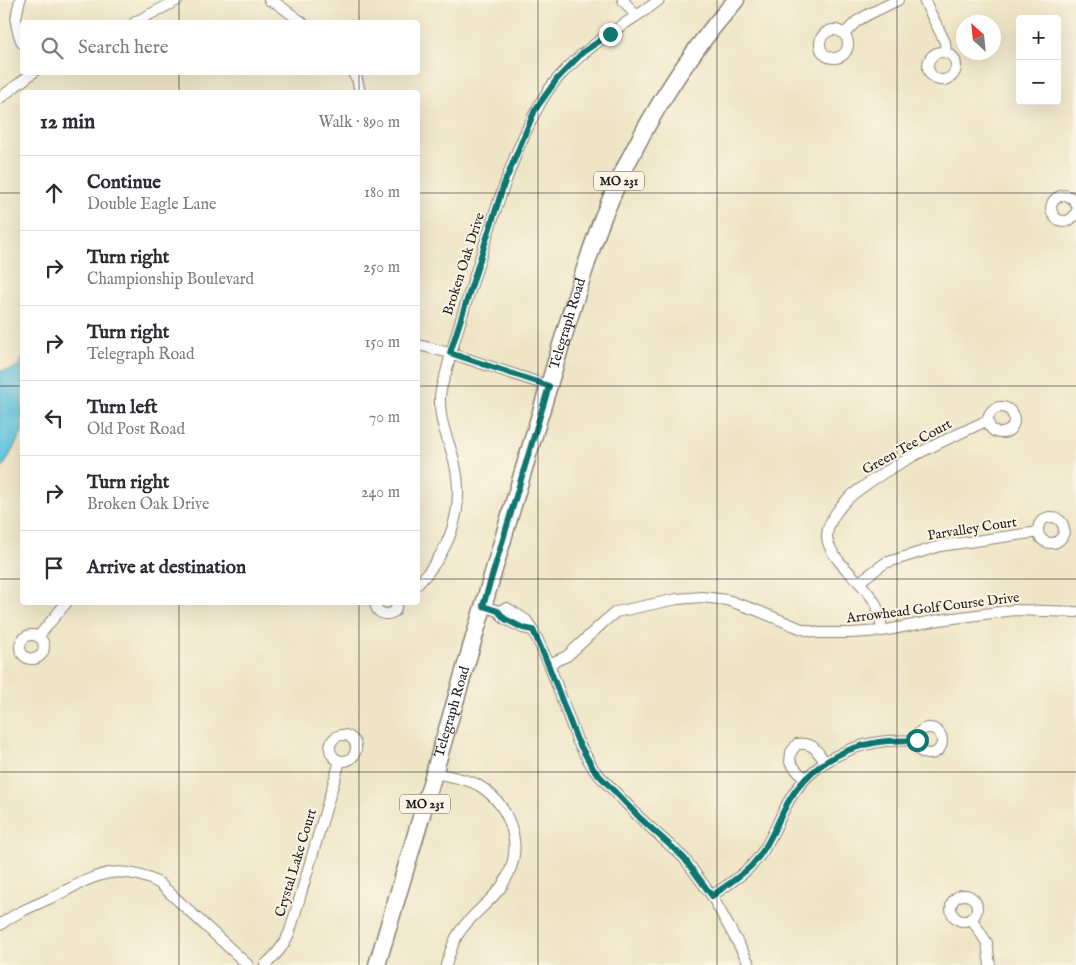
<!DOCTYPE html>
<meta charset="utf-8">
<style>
body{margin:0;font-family:"IM FELL English",serif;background:#f7f7f7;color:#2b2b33}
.controls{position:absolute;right:15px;top:15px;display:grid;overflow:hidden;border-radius:5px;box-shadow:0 5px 20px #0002}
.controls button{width:45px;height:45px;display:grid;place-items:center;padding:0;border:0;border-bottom:1px solid #e1e1e2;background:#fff;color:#2b2b33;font:25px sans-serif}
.compass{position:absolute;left:956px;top:15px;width:45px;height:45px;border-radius:50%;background:#fff;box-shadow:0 5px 20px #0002;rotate:333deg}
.stop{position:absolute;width:15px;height:15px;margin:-11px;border:4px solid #0f766e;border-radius:50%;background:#fff}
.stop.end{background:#0f766e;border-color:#fff;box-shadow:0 1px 5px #0008}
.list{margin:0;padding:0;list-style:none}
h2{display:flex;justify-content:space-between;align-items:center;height:65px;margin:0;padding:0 20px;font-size:21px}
h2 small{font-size:16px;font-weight:400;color:#7c7c81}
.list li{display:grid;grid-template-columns:32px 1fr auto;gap:15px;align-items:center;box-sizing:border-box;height:75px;padding:0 20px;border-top:1px solid #e1e1e2}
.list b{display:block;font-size:19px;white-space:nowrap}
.list p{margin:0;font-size:16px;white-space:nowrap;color:#7c7c81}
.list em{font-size:16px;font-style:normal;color:#7c7c81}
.icon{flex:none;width:28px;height:28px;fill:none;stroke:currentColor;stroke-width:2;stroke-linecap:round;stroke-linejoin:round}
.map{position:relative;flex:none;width:1076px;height:965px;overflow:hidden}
.search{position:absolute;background:#fff;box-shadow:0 5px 20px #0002;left:20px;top:20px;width:400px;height:55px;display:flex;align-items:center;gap:12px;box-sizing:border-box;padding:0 18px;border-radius:5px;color:#7c7c81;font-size:19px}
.panel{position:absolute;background:#fff;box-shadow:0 5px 20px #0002;left:20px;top:90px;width:400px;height:515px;border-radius:5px}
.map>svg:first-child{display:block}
.water{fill:#63c5e1;stroke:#40707e}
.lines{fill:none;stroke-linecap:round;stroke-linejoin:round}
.street-casing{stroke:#868071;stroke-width:12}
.primary-casing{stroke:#868071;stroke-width:19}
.street{stroke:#fff;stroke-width:10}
.primary{stroke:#fff;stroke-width:16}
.route{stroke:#0f766e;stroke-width:6}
.grid{fill:none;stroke:#1c1c1c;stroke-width:1;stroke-opacity:0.55}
.labels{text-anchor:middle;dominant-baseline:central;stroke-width:4;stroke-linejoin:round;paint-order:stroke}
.shield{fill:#fcf5e5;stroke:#5f5d58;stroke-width:1}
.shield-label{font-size:12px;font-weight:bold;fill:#1c1c1c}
.street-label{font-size:14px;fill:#1c1c1c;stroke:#fcf5e5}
</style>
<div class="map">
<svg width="1076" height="965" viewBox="0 0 1076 965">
<rect width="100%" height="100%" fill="#fcf5e5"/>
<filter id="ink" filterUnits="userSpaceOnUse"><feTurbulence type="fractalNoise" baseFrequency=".02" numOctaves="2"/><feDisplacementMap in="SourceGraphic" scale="10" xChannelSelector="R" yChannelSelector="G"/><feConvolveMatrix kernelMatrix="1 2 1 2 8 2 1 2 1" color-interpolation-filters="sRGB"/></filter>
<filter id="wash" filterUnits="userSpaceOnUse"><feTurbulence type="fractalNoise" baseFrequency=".0096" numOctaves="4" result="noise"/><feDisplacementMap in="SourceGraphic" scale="20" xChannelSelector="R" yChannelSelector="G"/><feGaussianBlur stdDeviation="1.12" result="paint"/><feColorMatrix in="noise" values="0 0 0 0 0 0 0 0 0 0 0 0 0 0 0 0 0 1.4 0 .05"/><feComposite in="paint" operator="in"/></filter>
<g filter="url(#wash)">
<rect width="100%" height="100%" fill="#efe5c6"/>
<path class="water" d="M22,359V432L6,462L0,470V371C12,369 16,371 22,359Z"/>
</g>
<g filter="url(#ink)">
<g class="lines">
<g class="street-casing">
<path id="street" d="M20,0C15,19 14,24 22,43
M269,0L276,3L302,22
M623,0L636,16
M924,0L945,42L946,52
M135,22L178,0
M820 44a14 14 0 1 1 28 0a14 14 0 1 1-28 0Z
M844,34L857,21L869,14L898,0
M928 66a14 14 0 1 1 28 0a14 14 0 1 1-28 0Z
M352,72L357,79L360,92
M0,98L34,72
M1076,204C1067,185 1043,201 1054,216C1056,219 1060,221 1064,221C1070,221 1074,217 1076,212
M418,345L450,353L549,386
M988 420a13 13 0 1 1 26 0a13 13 0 1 1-26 0Z
M1038 530a13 13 0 1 1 26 0a13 13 0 1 1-26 0Z
M859,582L885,563L940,546L1038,532
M418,584C453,547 467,503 452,453C446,434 439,419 440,398C440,390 443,381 446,373C452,347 460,322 468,297C485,244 500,191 522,140C532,118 542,96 558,78C573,61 590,47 609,34C626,22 643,13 659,0
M375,602C376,614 386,617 395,611L398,602
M483,606L498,611L505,619L523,628L533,630L549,664L577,740L594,770L640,818L684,858L712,896L750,965
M498,611L507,608L526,620L533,630
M882,631C881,622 880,613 876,605C874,599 869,594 865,589C853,575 836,562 829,545C820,526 845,499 860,489C897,461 946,440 988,420
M20 647a12 12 0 1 1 24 0a12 12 0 1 1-24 0Z
M38,637L67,602
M549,664L567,656L606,620L616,612L677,599L702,597L727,600L756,610L802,629L818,633H851L882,631L939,620L1014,610L1076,612
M916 741a13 13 0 1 1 26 0a13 13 0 1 1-26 0Z
M330 748a13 13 0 1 1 26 0a13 13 0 1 1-26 0Z
M434,773C448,776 465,778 478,785C508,803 524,842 508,875C497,900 470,913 457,936C452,945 449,956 446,965
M805,778L798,772L790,762L791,752L797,744C814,742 816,750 825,762
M951 908a13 13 0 1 1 26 0a13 13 0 1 1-26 0Z
M712,896C724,887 742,876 751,866C767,850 774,830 784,810C802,772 838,748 879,742C891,740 904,741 917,740
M971,918L987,943L990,965
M0,925C15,913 33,906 51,898C92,878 113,860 159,883L248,965
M265,965C277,954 284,946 290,931L340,761"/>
</g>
<g class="primary-casing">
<g id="primary">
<path id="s1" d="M377,965C423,812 468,658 513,505C529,452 545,399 561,345C574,302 587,259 603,217C635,139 680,63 736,0"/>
</g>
</g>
<use href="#street" class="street"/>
<use href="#primary" class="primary"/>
</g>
</g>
<g class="lines" filter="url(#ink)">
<path class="route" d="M610,34L583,52L557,79L535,110L504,184L450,353L549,386L483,606L498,611L505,619L523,628L533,630L548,664L577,740L594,770L640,818L684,858L712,896C724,887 741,876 751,866C767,849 774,830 784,810C802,772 838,748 879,742C891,740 904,741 917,740"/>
</g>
<path class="grid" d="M179,0V22M359,0V22M538,0V965M717,0V965M897,0V965M179,72V92M359,72V92M0,193H22M418,193H1076M0,386H22M418,386H1076M0,579H22M418,579H1076M179,602V965M359,602V965M0,772H1076"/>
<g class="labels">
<g class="shield">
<rect x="594" y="171.5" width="50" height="19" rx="4"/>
<rect x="400" y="794.5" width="50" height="19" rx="4"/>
</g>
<g class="shield-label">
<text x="619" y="181">MO 231</text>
<text x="425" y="804">MO 231</text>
</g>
<g class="street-label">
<text transform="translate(464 264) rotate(-72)">Broken Oak Drive</text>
<text stroke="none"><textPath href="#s1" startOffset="669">Telegraph Road</textPath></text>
<text transform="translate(907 447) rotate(-29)">Green Tee Court</text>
<text transform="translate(972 529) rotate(-9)">Parvalley Court</text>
<text transform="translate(933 608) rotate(-7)">Arrowhead Golf Course Drive</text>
<text stroke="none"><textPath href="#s1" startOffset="264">Telegraph Road</textPath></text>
<text transform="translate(296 863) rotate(-73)">Crystal Lake Court</text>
</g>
</g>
</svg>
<div class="controls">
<button>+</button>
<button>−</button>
</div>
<svg class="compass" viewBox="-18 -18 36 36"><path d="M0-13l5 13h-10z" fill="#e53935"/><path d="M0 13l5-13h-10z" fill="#7c7c81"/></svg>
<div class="stop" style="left:917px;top:740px"></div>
<div class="stop end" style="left:610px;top:34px"></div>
<div class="search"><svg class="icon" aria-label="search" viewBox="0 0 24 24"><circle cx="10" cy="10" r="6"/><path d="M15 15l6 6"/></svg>Search here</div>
<section class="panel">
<h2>12 min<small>Walk · 890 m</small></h2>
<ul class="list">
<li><svg class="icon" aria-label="ahead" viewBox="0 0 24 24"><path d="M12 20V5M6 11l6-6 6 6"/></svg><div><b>Continue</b><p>Double Eagle Lane</p></div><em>180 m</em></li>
<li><svg class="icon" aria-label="right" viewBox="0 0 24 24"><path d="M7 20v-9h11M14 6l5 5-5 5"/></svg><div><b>Turn right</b><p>Championship Boulevard</p></div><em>250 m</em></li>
<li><svg class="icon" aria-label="right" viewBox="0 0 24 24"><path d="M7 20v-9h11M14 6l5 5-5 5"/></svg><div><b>Turn right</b><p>Telegraph Road</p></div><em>150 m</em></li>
<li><svg class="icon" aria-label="left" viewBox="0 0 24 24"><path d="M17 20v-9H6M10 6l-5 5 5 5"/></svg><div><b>Turn left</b><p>Old Post Road</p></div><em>70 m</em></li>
<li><svg class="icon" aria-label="right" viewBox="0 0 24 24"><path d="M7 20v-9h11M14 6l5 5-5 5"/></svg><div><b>Turn right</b><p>Broken Oak Drive</p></div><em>240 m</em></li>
<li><svg class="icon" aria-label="arrive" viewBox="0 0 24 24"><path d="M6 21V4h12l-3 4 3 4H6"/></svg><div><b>Arrive at destination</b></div></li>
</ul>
</section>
</div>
